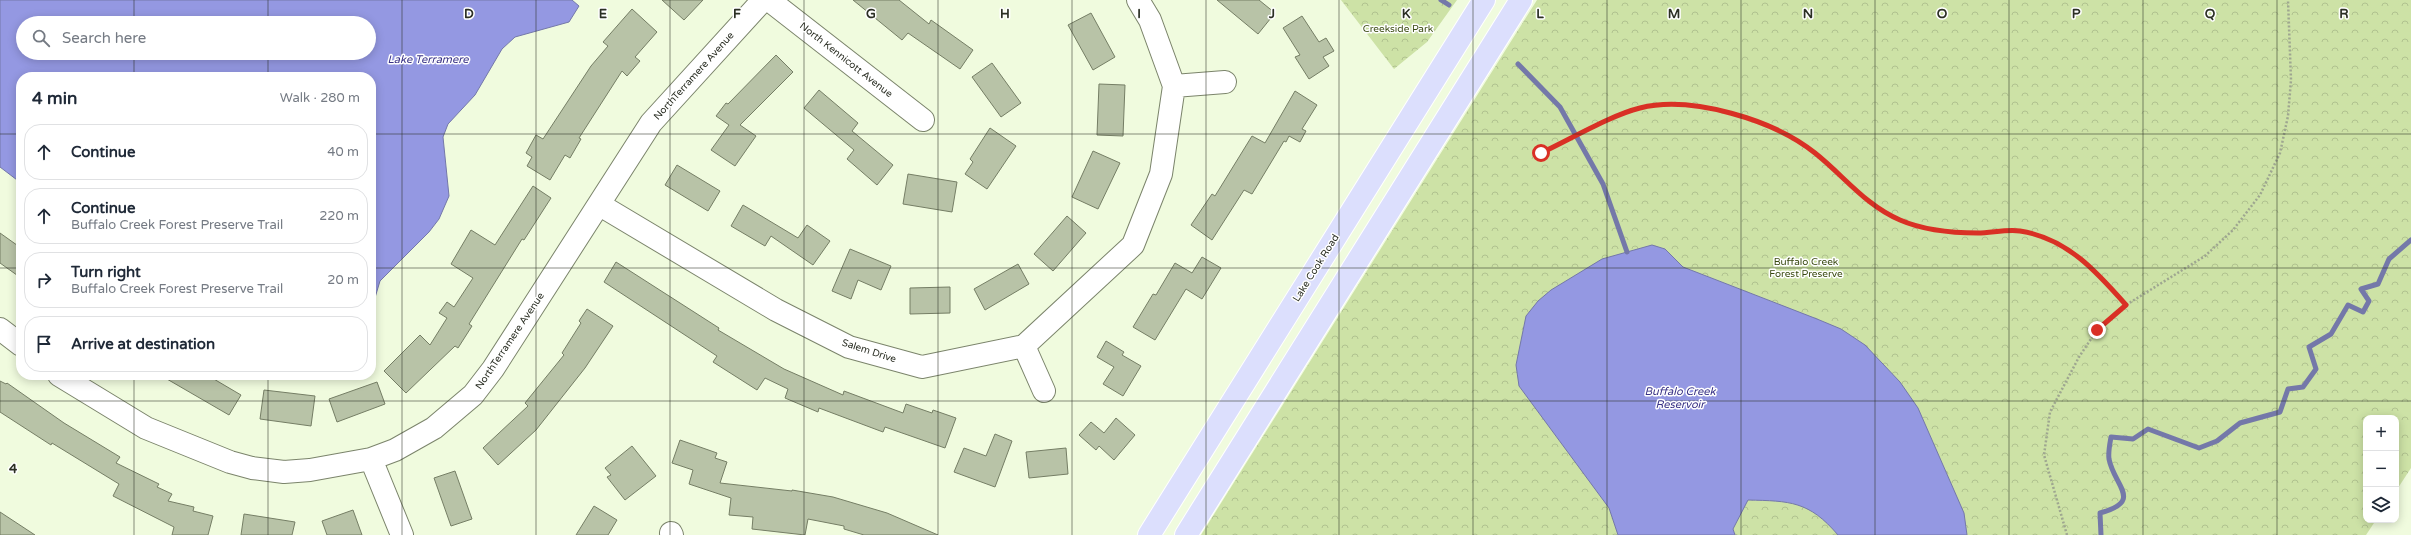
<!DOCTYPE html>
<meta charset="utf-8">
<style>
body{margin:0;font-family:"Varela Round",sans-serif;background:#f6f6f7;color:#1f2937}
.controls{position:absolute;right:12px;bottom:12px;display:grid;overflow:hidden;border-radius:8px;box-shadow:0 2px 10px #0003}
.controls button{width:36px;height:36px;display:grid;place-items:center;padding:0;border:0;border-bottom:1px solid #e0e1e3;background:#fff;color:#1f2937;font:20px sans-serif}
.stop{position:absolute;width:12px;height:12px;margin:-9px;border:3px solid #d93025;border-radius:50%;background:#fff}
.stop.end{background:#d93025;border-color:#fff;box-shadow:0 1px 4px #0008}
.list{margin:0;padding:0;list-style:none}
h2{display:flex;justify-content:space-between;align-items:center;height:52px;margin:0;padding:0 16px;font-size:17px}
h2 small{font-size:13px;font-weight:400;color:#747a83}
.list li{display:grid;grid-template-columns:26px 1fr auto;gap:12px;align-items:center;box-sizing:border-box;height:56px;margin:0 8px 8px;padding:0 8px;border:1px solid #e0e1e3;border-radius:16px}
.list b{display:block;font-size:15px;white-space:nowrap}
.list p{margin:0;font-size:13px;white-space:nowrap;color:#747a83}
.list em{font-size:13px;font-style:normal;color:#747a83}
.icon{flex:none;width:22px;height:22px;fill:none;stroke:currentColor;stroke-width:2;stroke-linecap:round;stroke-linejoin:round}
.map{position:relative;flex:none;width:2411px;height:535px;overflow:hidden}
.search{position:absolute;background:#fff;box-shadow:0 2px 10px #0003;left:16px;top:16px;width:360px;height:44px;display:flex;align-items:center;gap:10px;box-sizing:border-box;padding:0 14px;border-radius:22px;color:#747a83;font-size:15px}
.panel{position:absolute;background:#fff;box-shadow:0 2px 10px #0003;left:16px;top:72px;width:360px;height:308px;border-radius:16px}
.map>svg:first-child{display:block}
.park{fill:url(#park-crowns)}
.water{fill:#9498e2;stroke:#7478a9;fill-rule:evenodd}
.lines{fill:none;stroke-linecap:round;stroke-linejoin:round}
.stream{stroke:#7478a9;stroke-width:5}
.building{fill:#b8c3a7;stroke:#757e65}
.minor-casing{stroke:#7b846b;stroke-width:24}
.major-casing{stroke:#fff;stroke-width:24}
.path{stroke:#9ea690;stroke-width:2.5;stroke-dasharray:2 2;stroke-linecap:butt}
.minor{stroke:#fff;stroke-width:22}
.major{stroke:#dcdffd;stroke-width:22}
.route{stroke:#d93025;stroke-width:5}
.grid{fill:none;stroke:#2b2f24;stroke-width:1;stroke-opacity:0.55}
.labels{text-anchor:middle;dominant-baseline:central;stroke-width:3;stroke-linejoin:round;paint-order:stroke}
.park-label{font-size:10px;fill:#3a4a11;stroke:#fff}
.street-label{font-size:10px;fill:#2b2f24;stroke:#fff}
.water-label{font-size:11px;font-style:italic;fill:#373085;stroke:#fff}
.grid-label{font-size:13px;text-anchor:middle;font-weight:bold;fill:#2b2f24;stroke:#fff;stroke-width:3;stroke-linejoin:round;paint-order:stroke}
</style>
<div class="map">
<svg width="2411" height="535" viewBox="0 0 2411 535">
<defs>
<pattern id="park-crowns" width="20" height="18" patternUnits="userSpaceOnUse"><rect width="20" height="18" fill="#cde2a6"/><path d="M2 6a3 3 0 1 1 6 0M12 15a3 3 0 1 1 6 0" fill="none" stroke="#b0c28f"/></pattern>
</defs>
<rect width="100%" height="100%" fill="#f0fbde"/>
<path class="park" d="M1341,0H1457L1427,42L1394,69Z
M1537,0H2411V468L2396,491V418H2366V520H2376L2366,535H1201Z"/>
<path class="water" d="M0,0H572L579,6L569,22L515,37L502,49L475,95L448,124L443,137L449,196L439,219L429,232L380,281L371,311V77H21V183L0,167ZM23,23H369V53H23Z
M1652,245L1665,249L1683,267L1817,319L1841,329L1865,345L1900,382L1918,408L1964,513L1967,535H1838C1809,501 1790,501 1748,500L1733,529L1735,535H1618L1609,508L1519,386L1516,365L1526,316L1538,301L1551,290L1602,259Z"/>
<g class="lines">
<path class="stream" d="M1441,0L1449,5
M1518,64L1560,107L1603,184L1627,252
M2101,535L2100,513C2144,501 2114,486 2109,459C2108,452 2110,443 2111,437L2133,439L2148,429L2199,448L2217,441L2240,423L2280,412L2288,389L2303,387L2316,369L2309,347L2331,334L2348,305L2363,312L2369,301L2361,289L2378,284L2389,259L2411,240"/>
</g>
<path class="building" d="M662,0H703L684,20Z
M853,0H899L929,24L931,20L973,50L960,69L908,33L902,40Z
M1217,0H1259L1275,13L1258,34Z
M632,9L657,32L635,57L640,61L627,76L622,71L579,138L581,139L570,158L565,155L550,180L527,166L532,157L526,153L536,135L543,139L591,66L608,46L603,42Z
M1091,13L1115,57L1093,70L1068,25Z
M1302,16L1319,42L1326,38L1334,51L1323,57L1329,66L1309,79L1295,57L1300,55L1283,28Z
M776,55L793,72L740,125L756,136L735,166L711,150L729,125L716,116L726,103L728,104Z
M992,63L1021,103L1001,117L972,77Z
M1099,84L1125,85L1123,136L1097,135Z
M819,90L858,123L852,131L893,165L877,185L847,159L854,150L804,108Z
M1295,91L1317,105L1302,129L1306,131L1300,142L1289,136L1286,142L1284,141L1252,194L1244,190L1212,240L1191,225L1212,194L1215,196L1252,136L1265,143Z
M990,128L1016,146L987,189L965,174L973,162L970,159Z
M1093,151L1120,163L1098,209L1072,197Z
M677,165L720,191L708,211L665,185Z
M908,174L957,182L952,212L903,204Z
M533,186L551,198L524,240L522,239L469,324L472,326L458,348L455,346L406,393L384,371L420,335L430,345L447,318L439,313L447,302L454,307L473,278L451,264L471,230L495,245Z
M743,205L798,238L807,225L830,241L813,265L771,236L765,246L731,226Z
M1067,216L1086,233L1053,271L1034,254Z
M0,233L21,248V278L0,263Z
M850,249L891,266L881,290L858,280L851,299L832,291Z
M1202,257L1221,268L1202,299L1186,289L1155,340L1133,327L1153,294L1156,295L1175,263L1192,273Z
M616,262L719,328L718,330L784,369L843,395L844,391L903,413L906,404L932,413L933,410L956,418L945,448L885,427L883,432L819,408L818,412L785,398L788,389L765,378L757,390L713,362L717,356L604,282Z
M1018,264L1029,284L985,310L974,289Z
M950,287V313L910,314V288Z
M587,309L613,326L585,368L536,430L498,465L483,448L528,406L525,403L564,355L562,353L581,323L579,321Z
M1106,341L1124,352L1122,355L1141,366L1123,396L1103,384L1114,367L1097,357Z
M160,375H207L241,395L229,415Z
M0,381L6,384L7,383L64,423L120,457L116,463L159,484L157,487L172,494L168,501L194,507L193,511L213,516L208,535H172L174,527L113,496L119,484L52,443L51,445L0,412Z
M377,382L385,404L337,422L329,399Z
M264,390L315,396L311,426L260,419Z
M1116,418L1135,435L1114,460L1099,446L1096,450L1079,435L1091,422L1104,433Z
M995,434L1012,441L995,487L954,472L964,448L986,456Z
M680,440L717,453L715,458L727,462L720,483L792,491V490L833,497L887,513L938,535H864L844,529V526L808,519L805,535L752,529L753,517L729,515L731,498L689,484L693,470L672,463Z
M632,446L656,476L625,500L607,477L611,475L605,468Z
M1066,448L1068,474L1029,478L1026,452Z
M455,471L472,519L451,526L434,478Z
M594,506L617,520L608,535H576Z
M353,510L362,535H327L322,521Z
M0,512L35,535H0Z
M244,514L295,522L292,535H241Z"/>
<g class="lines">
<g class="minor-casing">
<path id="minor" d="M769,0L923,120
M1174,86L1225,82
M600,205L776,310L849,347L922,367L1024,346L1133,245L1161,174L1174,86L1150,20L1138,0
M0,329L21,345
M1024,346L1044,391
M59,375L146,428L230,462L252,468L284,472L310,470L371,459L395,450L434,428L473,395L493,369L651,123L763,0
M371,459L402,535
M671,533L672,535"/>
</g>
<g class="major-casing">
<path id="major" d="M1149,535L1484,0
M1186,535L1521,0"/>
</g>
<path class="path" d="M1541,153C1569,140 1611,115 1640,108C1691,95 1774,120 1815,153C1844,176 1865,205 1900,220C1923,230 1953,233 1978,233C1991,233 2007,229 2021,231C2067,238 2097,272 2126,305
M2067,535L2044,455L2050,412L2079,357L2097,330L2126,305L2205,256L2233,230L2260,195L2280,153L2288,116L2291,80L2288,0"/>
<use href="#minor" class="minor"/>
<use href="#major" class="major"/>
</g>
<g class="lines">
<path class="route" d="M1541,153C1569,140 1611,115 1640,108C1691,95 1774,120 1815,153C1844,176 1865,205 1900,220C1923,230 1953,233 1978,233C1991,233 2007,229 2020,231C2067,238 2097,272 2126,305L2097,330"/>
</g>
<path class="grid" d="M134,0V23M268,0V23M402,0V535M536,0V535M670,0V535M804,0V535M938,0V535M1072,0V535M1206,0V535M1339,0V535M1473,0V535M1607,0V535M1741,0V535M1875,0V535M2009,0V535M2143,0V535M2277,0V535M134,53V77M268,53V77M0,134H21M371,134H2411M0,268H21M371,268H2411M134,375V535M268,375V535M0,401H2411"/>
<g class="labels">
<g class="park-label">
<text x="1398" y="29">Creekside Park</text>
<text x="1806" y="262">Buffalo Creek<tspan x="1806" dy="12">Forest Preserve</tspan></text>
</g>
<g class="street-label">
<text transform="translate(846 60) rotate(38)">North Kennicott Avenue</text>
<text transform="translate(694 76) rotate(-48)">NorthTerramere Avenue</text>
<text transform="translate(1316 268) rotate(-58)">Lake Cook Road</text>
<text transform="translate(510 341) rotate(-56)">NorthTerramere Avenue</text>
<text transform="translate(869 351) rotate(18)">Salem Drive</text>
</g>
<g class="water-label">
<text x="428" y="59">Lake Terramere</text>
<text x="1680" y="391">Buffalo Creek<tspan x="1680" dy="13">Reservoir</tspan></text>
</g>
</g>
<g class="grid-label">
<text x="469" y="18">D</text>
<text x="603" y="18">E</text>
<text x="737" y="18">F</text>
<text x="871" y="18">G</text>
<text x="1005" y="18">H</text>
<text x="1139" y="18">I</text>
<text x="1272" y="18">J</text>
<text x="1406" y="18">K</text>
<text x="1540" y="18">L</text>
<text x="1674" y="18">M</text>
<text x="1808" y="18">N</text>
<text x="1942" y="18">O</text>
<text x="2076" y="18">P</text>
<text x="2210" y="18">Q</text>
<text x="2344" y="18">R</text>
<text x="13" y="473">4</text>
</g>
</svg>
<div class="controls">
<button>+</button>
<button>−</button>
<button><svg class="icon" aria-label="layers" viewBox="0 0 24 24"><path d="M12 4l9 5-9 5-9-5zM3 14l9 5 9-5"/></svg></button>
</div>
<div class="stop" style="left:1541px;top:153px"></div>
<div class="stop end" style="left:2097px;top:330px"></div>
<div class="search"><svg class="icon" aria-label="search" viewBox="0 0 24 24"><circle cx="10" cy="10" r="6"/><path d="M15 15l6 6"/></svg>Search here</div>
<section class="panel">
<h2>4 min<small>Walk · 280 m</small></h2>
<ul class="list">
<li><svg class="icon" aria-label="ahead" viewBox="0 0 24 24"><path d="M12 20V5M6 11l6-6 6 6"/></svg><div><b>Continue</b></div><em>40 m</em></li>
<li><svg class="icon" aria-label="ahead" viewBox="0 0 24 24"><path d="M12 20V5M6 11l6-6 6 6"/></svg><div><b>Continue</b><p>Buffalo Creek Forest Preserve Trail</p></div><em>220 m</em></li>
<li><svg class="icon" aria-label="right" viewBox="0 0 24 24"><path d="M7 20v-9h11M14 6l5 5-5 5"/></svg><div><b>Turn right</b><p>Buffalo Creek Forest Preserve Trail</p></div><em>20 m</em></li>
<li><svg class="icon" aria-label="arrive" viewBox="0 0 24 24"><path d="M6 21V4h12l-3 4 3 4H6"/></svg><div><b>Arrive at destination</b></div></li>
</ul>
</section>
</div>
